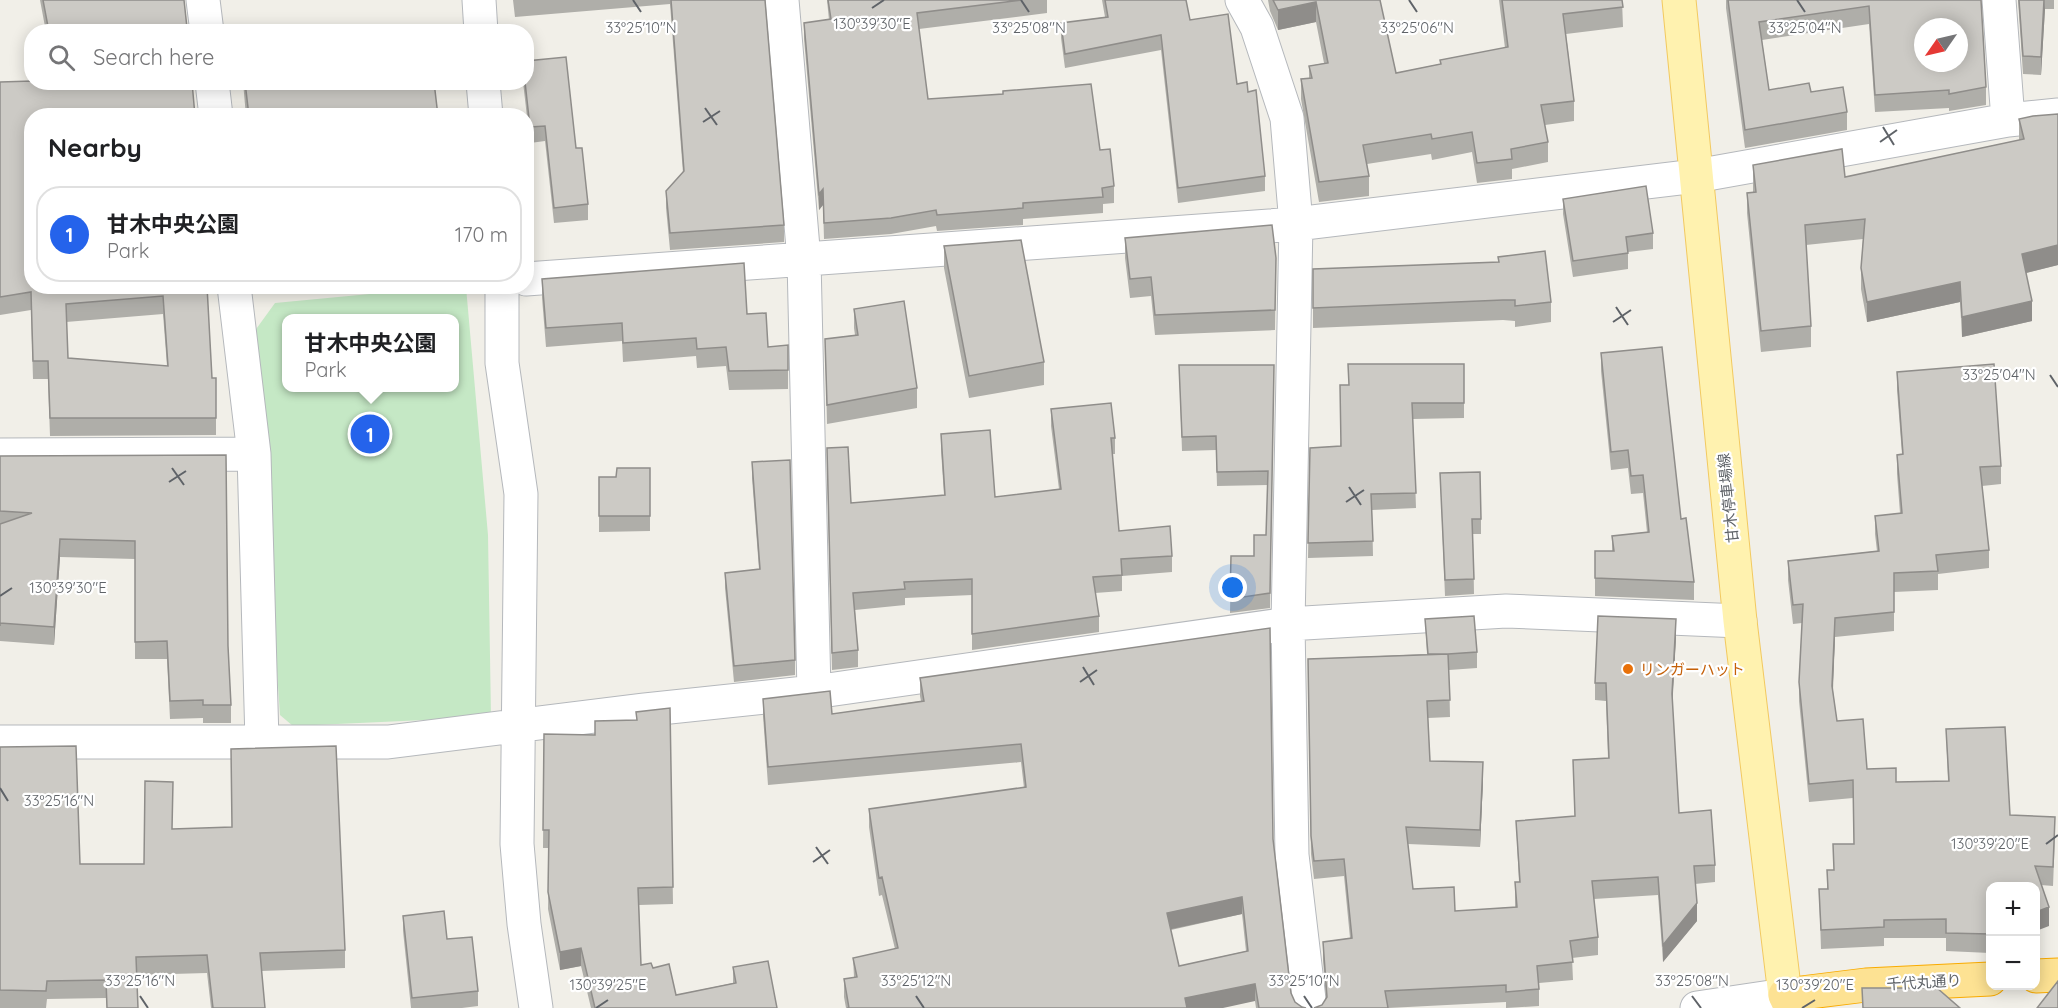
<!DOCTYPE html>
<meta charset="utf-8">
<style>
body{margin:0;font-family:Quicksand,"Noto Sans JP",sans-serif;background:#f2f2f2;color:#202124}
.controls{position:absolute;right:18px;bottom:18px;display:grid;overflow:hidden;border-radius:12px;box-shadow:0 3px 15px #0003}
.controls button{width:54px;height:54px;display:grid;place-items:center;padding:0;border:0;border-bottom:2px solid #e0e0e0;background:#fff;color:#202124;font:30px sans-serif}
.compass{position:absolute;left:1914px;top:18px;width:54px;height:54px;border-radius:50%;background:#fff;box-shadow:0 3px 15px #0003;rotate:236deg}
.you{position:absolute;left:1233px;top:588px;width:21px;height:21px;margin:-15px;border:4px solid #fff;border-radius:50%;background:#1a73e8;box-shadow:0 0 0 9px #1a73e833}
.badge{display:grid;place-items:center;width:39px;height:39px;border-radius:50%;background:#2563eb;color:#fff;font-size:20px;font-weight:700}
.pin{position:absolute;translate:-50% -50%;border:3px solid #fff;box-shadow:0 2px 6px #0006}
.popup{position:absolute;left:282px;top:314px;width:177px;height:78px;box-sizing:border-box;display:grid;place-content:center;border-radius:12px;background:#fff;filter:drop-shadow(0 2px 4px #0005);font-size:20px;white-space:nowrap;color:#757577}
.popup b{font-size:22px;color:#202124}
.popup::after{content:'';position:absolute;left:50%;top:100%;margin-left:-12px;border:12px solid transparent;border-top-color:#fff}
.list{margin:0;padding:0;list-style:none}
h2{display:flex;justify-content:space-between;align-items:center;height:78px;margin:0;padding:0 24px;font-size:26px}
h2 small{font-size:20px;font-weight:400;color:#757577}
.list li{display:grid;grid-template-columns:39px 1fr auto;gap:18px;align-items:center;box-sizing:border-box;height:96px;margin:0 12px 12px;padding:0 12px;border:2px solid #e0e0e0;border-radius:24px}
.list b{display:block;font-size:22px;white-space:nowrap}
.list p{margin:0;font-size:20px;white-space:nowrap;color:#757577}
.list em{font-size:20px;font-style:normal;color:#757577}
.icon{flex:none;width:33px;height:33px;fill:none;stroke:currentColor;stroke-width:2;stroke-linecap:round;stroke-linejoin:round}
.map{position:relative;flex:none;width:2058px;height:1008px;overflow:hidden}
.search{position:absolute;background:#fff;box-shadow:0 3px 15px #0003;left:24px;top:24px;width:510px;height:66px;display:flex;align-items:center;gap:15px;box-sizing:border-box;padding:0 21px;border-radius:24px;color:#757577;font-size:22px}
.panel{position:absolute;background:#fff;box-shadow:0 3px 15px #0003;left:24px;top:108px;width:510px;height:186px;border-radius:24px}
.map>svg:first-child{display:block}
.park{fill:#c5e8c5;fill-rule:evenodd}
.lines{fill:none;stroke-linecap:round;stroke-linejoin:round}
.minor-casing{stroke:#b5b8bc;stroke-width:35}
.major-casing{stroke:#f2c960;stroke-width:35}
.highway-casing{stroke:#f9ab00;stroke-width:35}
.minor{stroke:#fff;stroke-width:33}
.major{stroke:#fff2af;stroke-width:33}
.highway{stroke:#fde293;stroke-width:33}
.wall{fill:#afaea9;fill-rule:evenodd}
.shaded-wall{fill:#8f8d8a}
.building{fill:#cccac5;stroke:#8f8d8a;stroke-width:1.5;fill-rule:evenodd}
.ticks{fill:none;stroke:#5f6368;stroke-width:2}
.food-dot{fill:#e8710a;stroke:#fff;stroke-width:2}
.labels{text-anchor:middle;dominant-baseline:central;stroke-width:4.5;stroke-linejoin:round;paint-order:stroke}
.street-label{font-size:15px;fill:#5f6368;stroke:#fff}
.food-label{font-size:15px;fill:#c56008;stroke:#fff;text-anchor:start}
.ticks-label{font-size:15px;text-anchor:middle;fill:#5f6368;stroke:#fff;stroke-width:4.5;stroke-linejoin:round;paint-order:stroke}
</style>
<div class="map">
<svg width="2058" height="1008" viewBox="0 0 2058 1008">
<rect width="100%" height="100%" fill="#f1efe8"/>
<path class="park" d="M443,287H466L488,535L491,717L293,726L280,715L254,332L275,303ZM286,318H454V388H286Z"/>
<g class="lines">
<g class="minor-casing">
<path id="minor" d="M203,0L207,32
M479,0L481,32
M782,0L804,260L814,692
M1242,0L1257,27L1287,118L1296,224L1288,624L1292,855L1310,1008
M1999,0L2008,120
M212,82L216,116
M483,82L486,116
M526,279L1296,224L1696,176L2008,120L2058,115
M234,286L254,454L262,741
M502,286V363L521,494L517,844L524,924L536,1008
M0,455L254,454
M0,742H388L643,710L814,692L1288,624L1506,611L1740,621
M1697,1008L1785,995"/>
</g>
<g class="major-casing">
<path id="major" d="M1679,0L1740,621L1785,995"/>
</g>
<g class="highway-casing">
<path id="highway" d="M2036,976L2058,975
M1791,1008L1785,995L1866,985L1990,979"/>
</g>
<use href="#minor" class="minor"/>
<use href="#major" class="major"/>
<use href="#highway" class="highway"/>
</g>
<path class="wall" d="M40,0H184L187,32H46Z
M513,0H765L784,225V242L670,250L666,208V191L683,173L670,4L515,17Z
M827,0H1047V13L919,29L928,99L1100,150L1114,186V203L1103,204V213L1023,219V225L937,231L936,226L891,234L824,239L823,205L819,210L804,39V23L829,20Z
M1102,0H1186L1190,20L1237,84L1248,92L1265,176V191L1178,203L1161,50L1065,68L1061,38V23L1105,17Z
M1268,0H1380L1396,73L1440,64V60L1505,48L1499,0H1622L1623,27L1566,34L1574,101V121L1545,125L1548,142V162L1512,169V179L1477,183L1472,152L1432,160L1431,154L1367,164L1369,176V196L1319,202L1301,99V79L1309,78V66L1324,63L1316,22L1278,30L1270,11Z
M1726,0H1981L1986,87V105L1949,111V108L1875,112L1869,24L1762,40L1769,90L1811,92L1847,112V130L1745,148L1726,8Z
M2018,0H2054V9H2045L2041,75L2023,74Z
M0,82L145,87L207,286L212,378H216V435L50,436L48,379H33L31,310L0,315ZM163,314L167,366L68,358L66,322Z
M243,82H434L438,116H246Z
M523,82H526L576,148L588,204V220L554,223L545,141L530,143Z
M2058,114V265L2026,273L2032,321L1962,337L1960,302L1867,322L1861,289V268L1863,239L1806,245L1811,326V347L1761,352L1747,213V193L1753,192V165L1845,177L2019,140V119Z
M1563,199L1653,233V249L1628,252V269L1573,277L1563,214Z
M1125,238L1276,258L1275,330L1155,335L1151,296L1130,298L1125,258Z
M944,246L1044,362V385L969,398L944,268Z
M1498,257L1551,302V322L1515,327V321L1503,320L1313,328V269L1498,262Z
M542,279L747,314L768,347L788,345V389L729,390L726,366L697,368L696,356L623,362L622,341L546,347L542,298Z
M854,309L917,388V408L827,424L825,339L855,335L854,328Z
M1601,353L1681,519L1694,582V600L1595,596V551H1612V536L1647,532L1643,493L1631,494L1628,468L1611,470L1601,371Z
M1464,364V418L1413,419L1416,508L1372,510L1373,556L1308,558L1310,448L1340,446L1349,385Z
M1179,365H1274L1270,608L1230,613L1231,556H1254L1266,535L1268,485L1217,486L1216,450L1182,451Z
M1897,372L2001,466V484L1982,486L1989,550V568L1938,574V590L1894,592V631L1835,637L1833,691L1837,721L1867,769L1896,782L1948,781L1946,729L2010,815L2055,835L2053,886L2041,885L2049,926L1990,886V953L1946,951V938H1884V946L1821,949L1819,889H1827V870H1834L1833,844H1854L1853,798L1809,802L1799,701V682L1802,623L1793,624L1788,580V561L1877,551L1875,534V516L1900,513L1897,474V455L1902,454L1897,390Z
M1051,409L1115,438V454H1112L1119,531L1172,556V572L1122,576V591L1095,593L1099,616V632L972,650V595L905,598V605L855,610L858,650V667L832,670L827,464L851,503L944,495L941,450V434L995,497L1059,489L1051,426Z
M226,455L228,646L231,705V723H203V718L170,719L167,659H135V559L60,557L54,645L0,641V644V456Z
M752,462L795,660V675L734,682L725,588V573L759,569L752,478Z
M650,468V531L599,532V477H616Z
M1440,473L1481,519V534H1473L1474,594L1445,596Z
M1425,619L1477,652V668L1449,670L1450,717L1428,718L1430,761L1483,780L1480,847L1408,844L1413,889L1455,911L1515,907V882H1519L1516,821L1575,816L1573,760L1608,758L1606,701L1595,700V683L1676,637L1672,703L1679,813L1715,865V882L1695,884L1697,921L1663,962L1658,895L1594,899L1598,937V955L1572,958L1573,980L1539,983V1006L1506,1008V1002L1388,1008H1314L1322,1005L1326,999L1323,960V942L1350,938L1344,876L1314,879L1311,854L1308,659L1427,654Z
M920,678L1273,839L1291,993L1295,1002L1302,1007L1306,1008H1256L1255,1001L846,1008L844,997V979L854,977L853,958L895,949L882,895L879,896L869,827V809L1024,788L1021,762L768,785L763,716V699L832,714L921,701L920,696ZM1242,914L1246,951L1179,966L1171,930Z
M670,708L673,904L639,905L641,965L653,968L676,995L733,983V967L777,1008H591L581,966L560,970L548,909L549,848H543L544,734L595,735V721L636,720Z
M0,747L80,864H144L172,829L345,950V968L261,971L265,1008H211L207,973L136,975L138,1008H107L106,998L47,999L46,1008H0Z
M403,916L478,991V1006L462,1008H411L403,931Z"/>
<path class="shaded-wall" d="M2044,0L2045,9L2041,75V57Z
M1316,2V22L1278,30V10Z
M823,189V205L819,210V194Z
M2058,245V265L2022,274V254Z
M1960,282V302L1867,322V302Z
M2032,301V321L1962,337V317Z
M60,539V557L54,645V627Z
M1835,618V637L1832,705V686Z
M1676,619V637L1672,712V694Z
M1483,762V780L1480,847V830Z
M1242,897V914L1167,930V913Z
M1697,903V921L1663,962V945Z
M2049,907V926L2036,931V912Z
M581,948V966L560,970V952Z
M1255,984V1001L1223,1008H1185V998Z"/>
<path class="building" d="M43,0H184L187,28L164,32H49Z
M671,0H765L784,225L670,233L666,191L684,171Z
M828,0H1022L917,13L928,99L1003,94V91L1091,84L1100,150L1110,149L1114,186L1102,188L1103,197L1023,203V208L937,215L936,210L891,218L824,223L823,189L819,194L804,23L831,19Z
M1105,0H1186L1190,20L1228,14L1237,84L1247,82L1248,92L1256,90L1265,176L1178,188L1161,35L1065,54L1061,23L1108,17Z
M1273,0H1380L1396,73L1441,64L1440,60L1508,47L1502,0H1622L1623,7L1563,14L1574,101L1541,105L1548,142L1511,149L1512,159L1477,163L1472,132L1432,139L1431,134L1363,145L1369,176L1319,182L1301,79L1312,78L1309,66L1328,63L1316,2L1278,10Z
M1728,0H1981L1986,87L1949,94V90L1875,95L1869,6L1759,22L1769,90L1809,83L1811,92L1843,87L1847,112L1745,130ZM1923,27H1959V63H1923Z
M2019,0H2044L2041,57L2023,56Z
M566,57L576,148H582L588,204L554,208L545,126L530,127L525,82H526V61Z
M32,81V82H144L145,87L192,82L195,116H32V286H207L212,378H216V418H50L48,361H33L31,292L0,297V82ZM163,296L168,366L68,358L66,304Z
M245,82H434L438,116H249Z
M2058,114V245L2022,254L2032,301L1962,317L1960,282L1867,302L1861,268L1865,219L1805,225L1811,326L1761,331L1747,193L1756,192L1753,165L1842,149L1845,177L2024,139L2019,119L2033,116Z
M1646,186L1653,233L1626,237L1628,253L1573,261L1563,199Z
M1272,225L1276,258L1275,310L1155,315L1151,277L1130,279L1125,238Z
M1021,240L1044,362L969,376L944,246Z
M1545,251L1551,302L1515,306V300H1503L1313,308V269L1499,262L1498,257Z
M744,263L747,314L766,313L768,347L788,345V370L729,371L726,347L697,349L696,338L623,343L622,323L546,328L542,279Z
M904,301L917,388L827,405L825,339L858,335L854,309Z
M1662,347L1681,519L1686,518L1694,582L1595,578V551H1614L1612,536L1649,532L1643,475L1631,476L1628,450L1611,452L1601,353Z
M1348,364H1464V403H1412L1416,493L1371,494L1373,541L1308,543L1310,448L1341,446L1340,385H1349Z
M1994,364L2001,466L1980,467L1989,550L1936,555L1938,571L1894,573V612L1835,618L1832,686L1837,721L1863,719L1867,769L1896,768V782L1949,781L1946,729L2005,727L2010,815L2055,817L2053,867L2035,866L2049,907L2036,912V886H1990V934L1946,933V919L1884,920V927L1821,930L1819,889H1828L1827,870H1834L1833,844H1854L1853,780L1809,784L1799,682L1803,604L1793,605L1788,561L1879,551L1875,516L1902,513L1897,455L1903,454L1897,372Z
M1179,365H1274L1270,593L1230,599L1231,556H1254V535H1266L1268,471L1217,472L1216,436L1182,437Z
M1111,403L1115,438H1111L1119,531L1170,526L1172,556L1121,559L1122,575L1093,577L1099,616L972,634V579L904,582L905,589L853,593L858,650L832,653L827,448L848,447L851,503L945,495L941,434L990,430L995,497L1061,489L1051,409Z
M226,455L228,646L231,705H203V700L170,701L167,641L135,642V541L60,539L54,627L0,623V626V524L32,513L0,511V456Z
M790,460L795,660L734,666L725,573L760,569L752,462Z
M617,468H650V516H599V477H616Z
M1480,472L1481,519H1472L1474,579L1445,580L1440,473Z
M1474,616L1477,652L1448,654H1428L1425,619Z
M1598,616L1676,619L1672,694L1679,813L1711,810L1715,865L1694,866L1697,903L1663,945L1658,877L1592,881L1598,937L1570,941L1573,962L1537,966L1539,989L1506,992V985L1385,991L1388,1008H1314L1322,1005L1327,997L1323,942L1352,938L1344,859L1314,861L1311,836L1308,659L1448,654L1450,700L1427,701L1430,761L1483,762L1480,830L1406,827L1413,889L1454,887L1455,911L1517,907L1515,882H1520L1516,821L1575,816L1573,760L1609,758L1606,683H1595Z
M1270,628L1273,839L1291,993L1295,1002L1302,1007L1306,1008H1259L1255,984L1185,998L1187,1008H847H849L844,979L857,977L853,958L898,948L882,877L879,878L869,809L1026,787L1021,744L768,767L763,699L830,691L832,714L924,701L920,678ZM1242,897L1248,951L1179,966L1167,913Z
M670,708L673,887L638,888L641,965L651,963L653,968L669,964L676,995L736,983L733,967L768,961L777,1008H595L581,948L560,952L548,892L549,830H543L544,734L595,735V721L637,720L636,712Z
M76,746L80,864H144L145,781L173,782L172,829L232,827L231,749L336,746L345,950L260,953L265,1008H213L207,955L136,957L138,1008H107L106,980L47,981L46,991L0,990V747Z
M444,911L447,939L472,937L478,991L412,998L403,916Z
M2058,981V1008H2037Z
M1862,988H1937L1960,1008H1863Z"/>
<path class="ticks" d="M633,0L641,12M1021,0L1029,12M1409,0L1417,12M1797,0L1805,12M872,8L884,0M705,108L717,125M703,122L720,111M1883,127L1894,145M1880,142L1897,130M1616,307L1628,325M1613,322L1631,310M2050,375L2058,387M172,468L184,485M169,482L186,471M1349,487L1361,505M1346,502L1364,490M0,596L12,588M1083,667L1094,685M1080,682L1097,670M0,788L8,801M2046,844L2058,835M816,847L828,864M813,862L830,850M140,996L148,1008M916,996L924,1008M1304,996L1312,1008M1692,996L1701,1008M596,1008L608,1000M1802,1008L1815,1000"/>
<circle class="food-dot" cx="1628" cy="669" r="6"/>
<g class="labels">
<g class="street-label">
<text transform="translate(1728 498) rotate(-96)">甘木停車場線</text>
<text transform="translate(1924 982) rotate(-3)">千代丸通り</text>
</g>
<g class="food-label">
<text x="1640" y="669">リンガーハット</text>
</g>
</g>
<g class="ticks-label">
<text x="872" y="29">130°39'30"E</text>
<text x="641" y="33">33°25'10"N</text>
<text x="1029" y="33">33°25'08"N</text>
<text x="1417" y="33">33°25'06"N</text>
<text x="1805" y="33">33°25'04"N</text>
<text x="1999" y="380">33°25'04"N</text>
<text x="68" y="593">130°39'30"E</text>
<text x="59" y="806">33°25'16"N</text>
<text x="1990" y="849">130°39'20"E</text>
<text x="140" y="986">33°25'16"N</text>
<text x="916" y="986">33°25'12"N</text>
<text x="1304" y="986">33°25'10"N</text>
<text x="1692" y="986">33°25'08"N</text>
<text x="608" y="990">130°39'25"E</text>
<text x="1815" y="990">130°39'20"E</text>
</g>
</svg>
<div class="controls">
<button>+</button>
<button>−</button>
</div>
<svg class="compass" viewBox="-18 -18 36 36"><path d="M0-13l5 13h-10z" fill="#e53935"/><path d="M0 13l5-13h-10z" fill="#757577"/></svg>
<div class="you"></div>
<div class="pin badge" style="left:370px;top:434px">1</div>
<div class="popup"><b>甘木中央公園</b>Park</div>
<div class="search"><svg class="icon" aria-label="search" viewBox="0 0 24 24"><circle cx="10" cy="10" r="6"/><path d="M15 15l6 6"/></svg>Search here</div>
<section class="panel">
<h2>Nearby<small></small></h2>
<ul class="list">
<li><span class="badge">1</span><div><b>甘木中央公園</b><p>Park</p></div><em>170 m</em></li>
</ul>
</section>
</div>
